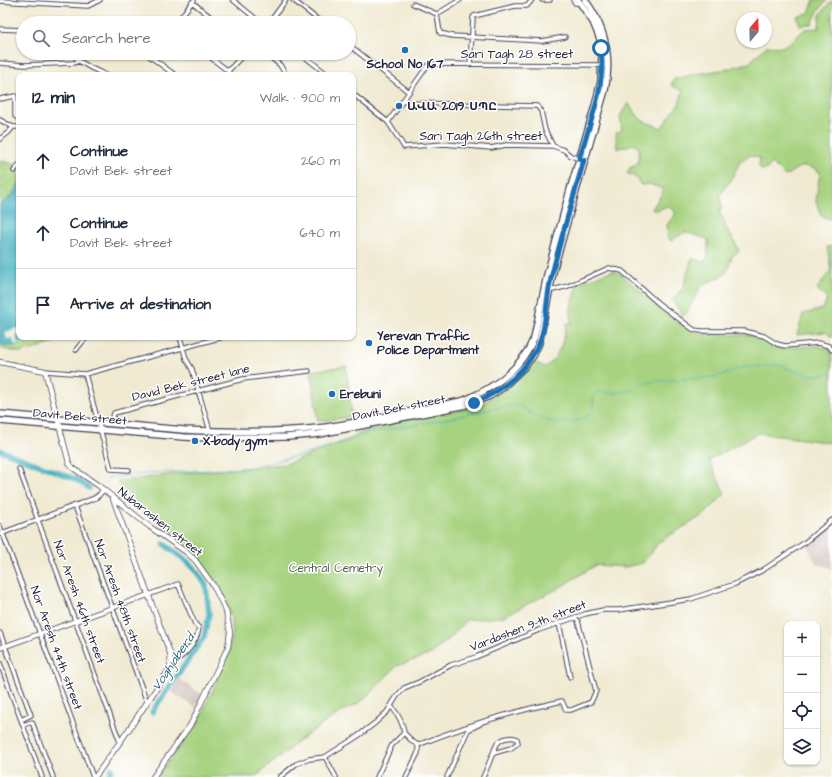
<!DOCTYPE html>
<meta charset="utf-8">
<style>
body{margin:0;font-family:"Architects Daughter","Noto Sans Armenian",sans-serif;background:#f6f6f7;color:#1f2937}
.controls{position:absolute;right:12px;bottom:12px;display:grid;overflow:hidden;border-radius:8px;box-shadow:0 1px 3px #0004}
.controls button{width:36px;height:36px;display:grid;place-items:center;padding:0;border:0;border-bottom:1px solid #e0e1e3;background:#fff;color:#1f2937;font:20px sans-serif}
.compass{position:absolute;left:736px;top:12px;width:36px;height:36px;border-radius:50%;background:#fff;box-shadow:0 1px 3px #0004;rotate:19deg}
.stop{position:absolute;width:12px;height:12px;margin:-9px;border:3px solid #1f6fb2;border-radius:50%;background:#fff}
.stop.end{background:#1f6fb2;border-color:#fff;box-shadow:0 1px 4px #0008}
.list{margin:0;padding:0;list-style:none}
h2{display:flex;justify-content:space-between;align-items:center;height:52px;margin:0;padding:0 16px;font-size:17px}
h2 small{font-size:13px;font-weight:400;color:#747a83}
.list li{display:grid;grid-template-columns:26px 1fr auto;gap:12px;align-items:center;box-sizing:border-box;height:72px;padding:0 16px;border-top:1px solid #e0e1e3}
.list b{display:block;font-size:15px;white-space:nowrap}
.list p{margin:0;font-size:13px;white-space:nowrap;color:#747a83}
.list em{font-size:13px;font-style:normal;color:#747a83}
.icon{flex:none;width:22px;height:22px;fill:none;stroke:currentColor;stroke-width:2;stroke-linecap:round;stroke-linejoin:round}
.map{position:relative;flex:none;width:832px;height:777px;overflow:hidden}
.search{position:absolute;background:#fff;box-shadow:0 1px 3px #0004;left:16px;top:16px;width:340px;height:44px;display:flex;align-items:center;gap:10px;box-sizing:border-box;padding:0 14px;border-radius:22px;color:#747a83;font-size:15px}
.panel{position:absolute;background:#fff;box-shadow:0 1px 3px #0004;left:16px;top:72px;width:340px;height:268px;border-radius:8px}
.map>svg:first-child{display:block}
.industrial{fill:#cfc0bb}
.green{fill:#a7d380;stroke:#647a5e}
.water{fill:#43b0c0;stroke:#32697e}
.pier{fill:#f0ead2}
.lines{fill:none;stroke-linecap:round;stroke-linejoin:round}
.stream{stroke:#43b0c0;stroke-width:1}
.river{stroke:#43b0c0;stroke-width:5.5}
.minor-casing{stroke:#414052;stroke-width:5.5}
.tertiary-casing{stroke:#414052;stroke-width:6}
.secondary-casing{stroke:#414052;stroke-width:6}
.primary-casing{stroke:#414052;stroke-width:8}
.minor{stroke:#fff;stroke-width:3.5}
.tertiary{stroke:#fff;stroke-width:4}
.secondary{stroke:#fff;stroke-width:4.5}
.primary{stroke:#fff;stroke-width:5.5}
.route{stroke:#1f6fb2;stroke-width:5}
.poi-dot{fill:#1f6fb2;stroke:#fff;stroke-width:1.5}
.labels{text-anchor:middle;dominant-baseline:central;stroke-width:3;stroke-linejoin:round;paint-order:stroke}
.street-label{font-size:12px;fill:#22223b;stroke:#fff}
.poi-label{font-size:12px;font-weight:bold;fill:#22223b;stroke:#fff;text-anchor:start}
.park-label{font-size:12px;fill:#516053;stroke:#fff}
.water-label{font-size:13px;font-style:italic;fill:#316277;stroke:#fff}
</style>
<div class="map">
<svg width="832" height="777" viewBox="0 0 832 777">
<rect width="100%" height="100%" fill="#fff"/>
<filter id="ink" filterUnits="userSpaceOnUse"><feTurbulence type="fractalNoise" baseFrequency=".025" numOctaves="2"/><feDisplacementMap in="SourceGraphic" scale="8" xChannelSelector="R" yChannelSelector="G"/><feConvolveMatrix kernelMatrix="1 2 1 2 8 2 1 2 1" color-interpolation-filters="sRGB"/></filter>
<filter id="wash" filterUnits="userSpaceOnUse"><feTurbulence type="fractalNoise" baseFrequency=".012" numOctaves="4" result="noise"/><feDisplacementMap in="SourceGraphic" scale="16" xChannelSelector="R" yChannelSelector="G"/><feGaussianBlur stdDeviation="0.9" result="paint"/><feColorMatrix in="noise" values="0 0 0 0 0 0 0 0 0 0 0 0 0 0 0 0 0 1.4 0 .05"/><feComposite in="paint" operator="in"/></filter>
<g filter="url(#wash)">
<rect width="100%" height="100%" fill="#f0ead2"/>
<path class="industrial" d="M832,523V568L816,564L806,543Z
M179,679L203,695L195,707L171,692Z"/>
<path class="green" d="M814,0H827L818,11L812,24L800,25L797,17L809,13Z
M832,0V220L821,216L816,201L820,172C803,162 801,166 785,176L772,163L767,169L762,170L759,166L760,158L750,155L740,162L729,183L725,187L720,195L722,207L719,212L725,222V227L734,240L739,251L732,256L728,269L725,274L701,286L686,314L681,317L679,310L672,300L683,288L692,258L702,262L708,258V239L685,232L671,241L668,238L667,225L676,213L668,206L654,211L652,209L664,190L650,184L641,185L635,177L627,173L630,168L638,163L639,148L633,144L617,149L616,133L622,130L620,116L628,103L641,120L661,128L679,104L683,91L671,85L674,79L696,74L727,69L749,63L766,46L782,47L791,42L805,29L819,28L820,15Z
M0,160L15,165L19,163V337H63L48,345L21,353L0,348Z
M832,246V338L826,332L797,335L803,314L823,309L827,299L817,289L831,270L827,247Z
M614,271L622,275L664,312L690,330L700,334L749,335L762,339L777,348L818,346L830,349L832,358V443L758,433L709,460L725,494L705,514L659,542L643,563L625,567L596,565L559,588L502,617L466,620L449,639L431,654L397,666L362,701L338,714L305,736L255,777H157L200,719L226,659L233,634L230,613L224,595L210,573L195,554L172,535L169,527L164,528L148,515L117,482L174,474L286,464L354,438L356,434L402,420L440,414L477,407L502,391L522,376L533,362L545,367C559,360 564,338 567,323L571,324V307L578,284L605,273Z
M346,366L352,417L318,421L311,371Z"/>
<path class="water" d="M19,183V337H27C20,346 10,348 0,344V205L12,195Z"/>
<path class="pier" d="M17,328L19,334L17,335L16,338L18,344L15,345L13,339L10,338L7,339L5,332Z"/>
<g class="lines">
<path class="stream" d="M458,416L516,404C524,407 529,414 537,417C555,425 581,426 594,409C594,402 590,397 597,392L619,393L629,391L648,382L716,377L745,367L780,365L794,371L809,375H822L832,371
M107,478L154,473L248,468L309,453L368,433L457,417"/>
<path class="river" d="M0,450L75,479L89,488
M152,712L204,637L209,614L206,585L194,568L184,559L164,544
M109,777L112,768"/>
</g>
</g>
<g filter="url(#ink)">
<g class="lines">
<g class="minor-casing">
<path id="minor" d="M233,0L261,23
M293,0L322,23
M542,0H550
M573,0L575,3H580
M0,1L88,6L100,0
M192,2L218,23
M413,4L437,14
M437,14L440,33L452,36L542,41L565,37
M437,14L460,0
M176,23L194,0
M269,23L286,0
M0,29L23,30
M349,45L409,92
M72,53L79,61L91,68L106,75
M147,53L148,55L175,75
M205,53L228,71L230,75
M265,53L280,65L286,75
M300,53L328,75
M0,63L24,65L74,63L79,61
M470,64L473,18L474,16L515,6H527L532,0
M228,71L245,53
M353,94L388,122L404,147L445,144L491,148L506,145L553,146L564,150L571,156L580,159
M0,99L15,96V116L19,119
M404,100L410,103L537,106L541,111L545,130L553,146
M0,120L13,127H19
M388,122L423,72L427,66L432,64L604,65
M0,139L9,132L13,127
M14,171L19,165
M549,291L568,286L609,268L622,271L659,304L694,330L701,331H744L764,336L777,344L785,346L818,343L829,346L832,350
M180,337L186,359L192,369L210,431
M76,350L84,340L88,337
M45,371L85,374L223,337
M85,374L111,469L129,470
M111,424L114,413L243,379L309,371
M19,469L120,742
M75,506L147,702
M0,526L93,777
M148,595L178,584L195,624L199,628C197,643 184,657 171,663
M559,623L570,677
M0,633L31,715L21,720
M0,663L42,777
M391,706C398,714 403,722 404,733L413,742L418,745C466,725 511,712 562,701L566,710H571L591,702L596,691L577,617
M23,725L32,722L53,777
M325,757L336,777
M280,777L296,764L309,759L325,757L358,736L375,723L387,712L397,696L404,688L419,682L451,665L476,657L539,630L585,614L603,610H619L691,599L735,584L763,570L804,543L832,520
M377,777L392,745L404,733
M406,777L418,753V745
M447,777L468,730L480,724
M483,777C488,767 492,754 497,744C501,738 512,736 517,739L518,743L511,748L494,753"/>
</g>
<g class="tertiary-casing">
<path id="tertiary" d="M0,534L95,498L99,495L103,490
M0,648L148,595"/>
</g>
<g class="secondary-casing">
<path id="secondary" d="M0,362L45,371L69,463L73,468L99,486L150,527L186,552L195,560L213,585L226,611L230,632L228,647L191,724L153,777
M95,777L127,732L167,673L171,663L170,653L113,499"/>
</g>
<g class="primary-casing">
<path id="primary" d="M0,414L184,430C229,432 274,433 318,428C366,422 414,410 462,401C493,389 521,369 534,338L547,275L570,190L595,106L601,81L602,55L600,39L593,22L578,0
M0,421L184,437L211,438L287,437L319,434L466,405L490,396L502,388L524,367L533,356L539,343L554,268L605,90C612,57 605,27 585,0"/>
</g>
<use href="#minor" class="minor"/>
<use href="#tertiary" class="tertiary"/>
<use href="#secondary" class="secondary"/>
<use href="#primary" class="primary"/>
</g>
</g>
<g class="lines" filter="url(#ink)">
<path class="route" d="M474,403C500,392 523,374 537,348C546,332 546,302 550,283C559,242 573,201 584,160L579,159C590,123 606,86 601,48"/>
</g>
<g class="poi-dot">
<circle cx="405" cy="50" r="4"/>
<circle cx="399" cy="106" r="4"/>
<circle cx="369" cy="343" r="4"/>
<circle cx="332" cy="394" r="4"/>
<circle cx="195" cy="441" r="4"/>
</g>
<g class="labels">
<g class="street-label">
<text x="517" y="54">Sari Tagh 28 street</text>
<text x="481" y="136">Sari Tagh 26th street</text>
<text transform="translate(191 383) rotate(-14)">David Bek street lane</text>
<text transform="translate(399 408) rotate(-11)">Davit Bek street</text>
<text transform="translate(80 417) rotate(5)">Davit Bek street</text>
<text transform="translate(160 522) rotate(38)">Nubarashen street</text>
<text transform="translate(120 601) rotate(70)">Nor Aresh 48th street</text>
<text transform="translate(79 602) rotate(70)">Nor Aresh 46th street</text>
<text transform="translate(528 626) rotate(-21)">Vardashen 9-th street</text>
<text transform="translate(56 648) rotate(70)">Nor Aresh 44th street</text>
</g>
<g class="poi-label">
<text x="405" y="64" text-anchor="middle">School No 167</text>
<text x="407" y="106">ԱՎԱ 2019 ՍՊԸ</text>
<text x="377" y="336">Yerevan Traffic<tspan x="377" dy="14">Police Department</tspan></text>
<text x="340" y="394">Erebuni</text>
<text x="203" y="441">X-body gym</text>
</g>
<g class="park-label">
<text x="336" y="568">Central Cemetry</text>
</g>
<g class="water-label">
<text transform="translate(173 662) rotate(-56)">Voghjaberd</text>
</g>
</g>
</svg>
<div class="controls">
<button>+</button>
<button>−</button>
<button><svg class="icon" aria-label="locate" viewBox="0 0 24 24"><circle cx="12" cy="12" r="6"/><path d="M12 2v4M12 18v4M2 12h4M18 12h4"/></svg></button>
<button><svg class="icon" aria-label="layers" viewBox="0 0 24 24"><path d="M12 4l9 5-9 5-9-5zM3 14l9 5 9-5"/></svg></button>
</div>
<svg class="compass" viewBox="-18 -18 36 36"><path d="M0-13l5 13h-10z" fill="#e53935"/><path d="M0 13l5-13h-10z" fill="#747a83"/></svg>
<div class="stop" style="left:601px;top:48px"></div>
<div class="stop end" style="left:474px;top:403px"></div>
<div class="search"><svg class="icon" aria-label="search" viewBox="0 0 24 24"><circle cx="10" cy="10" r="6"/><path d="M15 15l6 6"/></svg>Search here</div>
<section class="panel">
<h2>12 min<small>Walk · 900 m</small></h2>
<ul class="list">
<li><svg class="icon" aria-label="ahead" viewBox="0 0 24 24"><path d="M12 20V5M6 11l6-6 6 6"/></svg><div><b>Continue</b><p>Davit Bek street</p></div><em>260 m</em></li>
<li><svg class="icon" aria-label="ahead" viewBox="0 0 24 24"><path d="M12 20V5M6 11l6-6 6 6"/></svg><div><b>Continue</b><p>Davit Bek street</p></div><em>640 m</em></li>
<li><svg class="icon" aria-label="arrive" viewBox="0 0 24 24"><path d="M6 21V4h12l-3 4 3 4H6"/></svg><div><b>Arrive at destination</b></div></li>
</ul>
</section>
</div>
